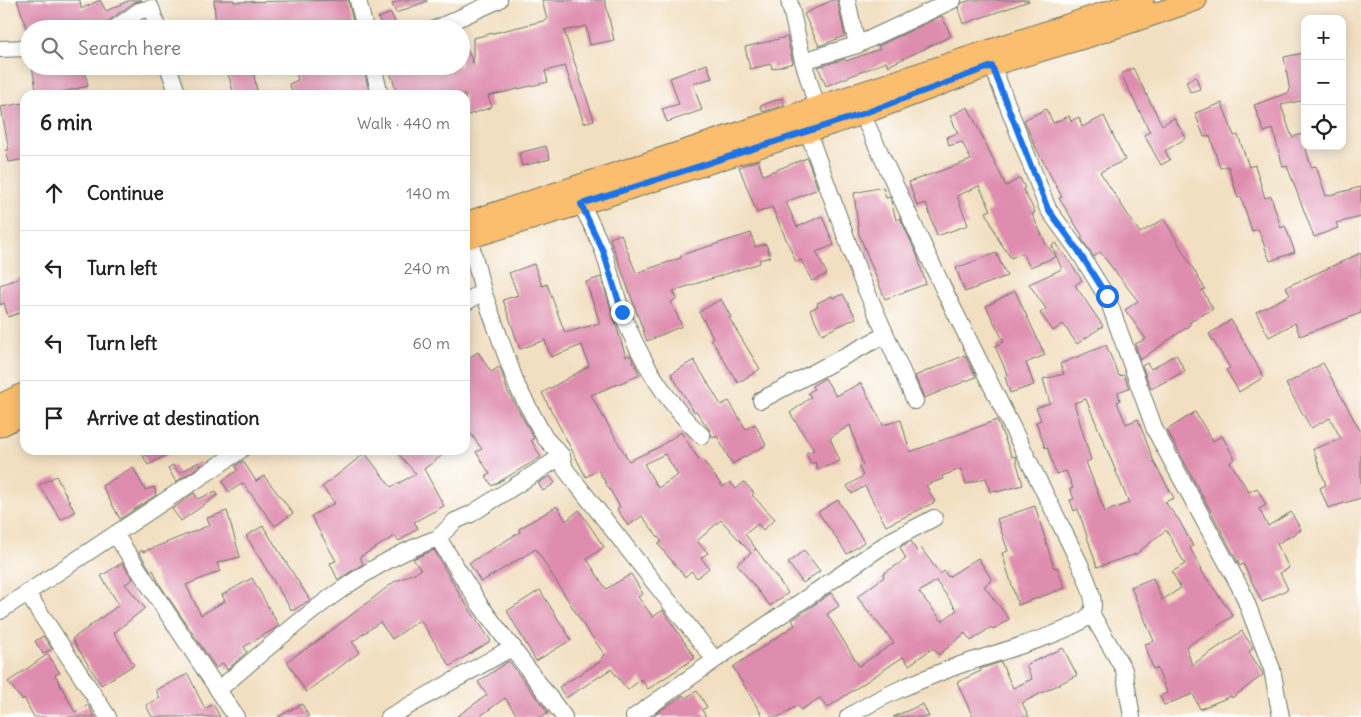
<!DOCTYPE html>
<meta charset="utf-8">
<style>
body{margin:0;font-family:Delius,sans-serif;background:#f2f2f2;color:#222}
.controls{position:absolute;right:15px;top:15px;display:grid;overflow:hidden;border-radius:10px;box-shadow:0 2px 12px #0003}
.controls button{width:45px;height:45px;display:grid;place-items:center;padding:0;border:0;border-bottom:1px solid #e0e0e0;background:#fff;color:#222;font:25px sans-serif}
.stop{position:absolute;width:15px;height:15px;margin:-11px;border:4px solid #1a73e8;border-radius:50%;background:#fff}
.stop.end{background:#1a73e8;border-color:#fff;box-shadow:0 1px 5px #0008}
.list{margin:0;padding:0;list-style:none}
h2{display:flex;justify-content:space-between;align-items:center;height:65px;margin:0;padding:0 20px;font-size:21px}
h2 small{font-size:16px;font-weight:400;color:#767676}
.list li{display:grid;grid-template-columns:32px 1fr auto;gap:15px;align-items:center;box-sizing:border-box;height:75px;padding:0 20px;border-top:1px solid #e0e0e0}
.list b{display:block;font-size:19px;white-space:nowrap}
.list em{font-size:16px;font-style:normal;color:#767676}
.icon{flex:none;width:28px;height:28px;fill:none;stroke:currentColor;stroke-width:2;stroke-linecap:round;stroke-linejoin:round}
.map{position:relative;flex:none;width:1361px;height:717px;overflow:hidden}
.search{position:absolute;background:#fff;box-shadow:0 2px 12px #0003;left:20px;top:20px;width:450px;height:55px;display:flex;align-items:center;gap:12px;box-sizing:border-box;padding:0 18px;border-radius:28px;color:#767676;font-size:19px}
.panel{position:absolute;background:#fff;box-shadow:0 2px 12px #0003;left:20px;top:90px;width:450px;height:365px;border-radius:15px}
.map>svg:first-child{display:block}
.building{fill:#df8daf;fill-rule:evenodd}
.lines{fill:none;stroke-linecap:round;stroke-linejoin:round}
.minor-casing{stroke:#697665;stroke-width:18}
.major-casing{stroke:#697665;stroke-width:23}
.minor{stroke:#fff;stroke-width:16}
.major{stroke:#fbbd6e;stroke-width:21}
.route{stroke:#1a73e8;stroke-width:6}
</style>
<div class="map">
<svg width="1361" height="717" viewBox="0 0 1361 717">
<rect width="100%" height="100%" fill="#fff"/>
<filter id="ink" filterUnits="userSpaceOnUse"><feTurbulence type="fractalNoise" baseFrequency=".02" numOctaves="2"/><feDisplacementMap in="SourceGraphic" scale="10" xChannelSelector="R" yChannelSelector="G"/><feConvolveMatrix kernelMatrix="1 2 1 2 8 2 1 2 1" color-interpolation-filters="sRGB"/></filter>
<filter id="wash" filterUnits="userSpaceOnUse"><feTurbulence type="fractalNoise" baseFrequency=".0096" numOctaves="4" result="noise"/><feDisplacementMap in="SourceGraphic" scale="20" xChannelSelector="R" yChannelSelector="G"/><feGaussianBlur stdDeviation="1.12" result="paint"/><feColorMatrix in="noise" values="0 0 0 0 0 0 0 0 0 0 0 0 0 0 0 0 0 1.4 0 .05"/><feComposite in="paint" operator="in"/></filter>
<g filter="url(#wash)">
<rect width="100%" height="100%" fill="#f2dfc1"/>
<g id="blocks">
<path class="building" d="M17,0H80L81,9L100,0L106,11L130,0H142L133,3L108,21L105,26L86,29H27Z
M214,0H234V2L348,0L355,29H216Z
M401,0H427V1L396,13L392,4Z
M542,0H605L614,40L590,45L586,26L564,31L594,120L584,123L565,66L545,71L548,82L488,96L492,107L465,116V95H398L388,66H461L462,36L473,63V38L547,20Z
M832,0H837L845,36L819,46L804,14Z
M971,0H1028L1029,1L963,24L958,8L962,3Z
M391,13L398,29H383L378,18Z
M942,16L951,36L888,66L886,62L826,86L818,67L845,59L846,61L880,49L878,46Z
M787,37L793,63L772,69L771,64L750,69L745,47Z
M1303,53L1305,100L1281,105L1292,137L1302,134L1311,167L1316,166L1326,196L1361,187V217L1336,223L1338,228L1314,237L1287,166L1283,167L1273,129L1264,132L1254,105L1290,92L1284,57Z
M707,64L712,78L693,84L702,110L667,122L662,109L679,104L670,78Z
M32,66H84L88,86L50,95H37Z
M226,66H252L258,95H234Z
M294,66H363L370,95H294L289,84L298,80Z
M1133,68L1162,125L1174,118L1186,138L1165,151L1170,160L1161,165L1144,135L1150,132L1121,74Z
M1196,77L1200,89L1190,92L1186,81Z
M782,98L784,105L763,112L760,106Z
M23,103L25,159L9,162L6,150H9L1,107Z
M1222,103L1234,136L1238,135L1249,167L1255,165L1265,198L1271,196L1281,228L1285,226L1295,252L1270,261L1258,229L1252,231L1241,197L1238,198L1228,166L1220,168L1210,136L1204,137L1195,113Z
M968,107L1006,186L1020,178L1025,188L1023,189L1035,212L1032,214L1046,244L1056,257L1030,267L1022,253L1011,258L998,239L986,212L991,210L979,186L957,196L968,225L937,236L926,203L917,206L909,182L971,160L962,142L949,146L947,137L958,133L950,116Z
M1046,109L1053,123L1069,116L1071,121L1079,117L1082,127L1104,116L1125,160L1100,172L1140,233L1164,219L1205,289L1202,290L1213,309L1190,322V325L1140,360L1135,344L1146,339L1125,310L1138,301L1100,252L1094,257L1081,238L1083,237L1059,198L1062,197L1036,148L1024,120Z
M546,146L550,159L522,166L519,153Z
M807,158L818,189L786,202L797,227L822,216L834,245L816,252L827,274L812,281L801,260L796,262L772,207L757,213L739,167L758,160L763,175Z
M883,187L886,198L890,197L896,220L900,218L917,255L926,284L885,299L859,234L854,193Z
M751,233L755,247L766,244L770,257L759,260L760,263L673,291L677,299L671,302L682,326L647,341L610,238L621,234L636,273L681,258V255Z
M1056,243L1082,280L1075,285L1103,326L1077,344L1063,324L1053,331L1040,313L1046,309L1029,284L1062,269L1052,246Z
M996,253L1007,276L965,292L956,268Z
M1361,253V313L1300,336L1295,323L1269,337L1256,312L1290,295L1286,287Z
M534,264L542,286L547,284L565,333L600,323L586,282L601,277L626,357L630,355L640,375L591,395L612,432L629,461L659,447L681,432L699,460L701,458L723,487L730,482L736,489L744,482L754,493L752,495L775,519L763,530L758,524L745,534L756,549L754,550L756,549L788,593L770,606L737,564L751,553L721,520L697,541L708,553L701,558L709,568L697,578L691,571L685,577L658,544L662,542L642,516L628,526L617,509L620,507L598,470L586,477L542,393L589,366L582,345L551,357L545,340L520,349L503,300L518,295L509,273ZM665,454L678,475L658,488L644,464Z
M25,276V311L8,317L4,303L0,305V285Z
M1015,291L1045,355L1026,363L1034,385L1010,393L1005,377L1008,376L995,346L1004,342L986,306Z
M843,294L856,318L822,334L810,310L818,306L817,303L832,296L833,298Z
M721,299L731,317L729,318L760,369L738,383L711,339L713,337L699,312Z
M1231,320L1264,377L1239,392L1226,370L1230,368L1209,334Z
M1106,345L1119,376L1124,375L1129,388L1118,392L1120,401L1117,402L1126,424L1138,419L1154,462L1174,498L1165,502L1179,520L1193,546L1190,548L1202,569L1201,570L1233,616L1186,647L1192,665L1242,631L1253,648L1249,652L1262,672L1263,675L1232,698L1231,696L1200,709L1193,694L1164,705L1160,696L1167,693L1157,668L1153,669L1145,644L1154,641L1131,587L1153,578L1162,600L1181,588L1172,572L1185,564L1166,530L1136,554L1097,567L1078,509L1074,511L1070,500L1074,499L1070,489L1073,488L1066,471L1056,474L1047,447L1045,448L1036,422L1041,420L1036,408L1050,403L1043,379L1064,374L1060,364ZM1086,399L1129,503L1105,512L1086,462L1091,460L1074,403Z
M478,352L491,372L499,367L501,370L507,390L534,438L531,440L541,457L492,486L486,476L490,474L476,452L482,449L471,434L465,437V360Z
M1176,354L1185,371L1151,389L1142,366L1147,363L1151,369Z
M965,355L976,377L924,398L915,376Z
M694,360L721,405L729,401L746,429L755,424L766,445L732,464L717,436L713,438L709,429L696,411L694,412L671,374Z
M1323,363L1361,432V498L1328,508L1320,488L1326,485L1313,449L1341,439L1330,418L1311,428L1286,384Z
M825,378L836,396L861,383L883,425L901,420L910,452L997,420L1012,457L1015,456L1023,485L997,492L996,490L990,492L986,478L966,484L961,469L942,476L943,479L926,485L935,502L886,526L865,486L852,494L847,486L863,476L859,467L863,465L850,425L830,438L840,461L818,470L815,462L811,464L806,453L814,450L790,413L811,397L808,393L814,389L812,386Z
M1195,412L1213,441L1222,436L1235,459L1230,462L1249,492L1257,488L1266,505L1259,509L1268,526L1291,512L1301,530L1277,544L1289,568L1280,573L1288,589L1262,602L1243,564L1240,566L1167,430Z
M140,450H176L148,465Z
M395,450H449L424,469L444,506L414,522L418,528L399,541L395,536L360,557L363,564L338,580L330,563L336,561L311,516L335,503L322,487L365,453L391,487L416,474Z
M243,461L256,481L264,476L293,513L275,526L243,483L229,492L222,481L238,470L235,466Z
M199,462L201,465L176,482L168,468L173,465L179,473Z
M133,467L145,490L154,487L156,495L120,519L102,486Z
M56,476L75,512L61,520L39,485Z
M550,476L555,483L543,491L538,483Z
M216,491L218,495L181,521L172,509L194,493L198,499Z
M838,500L864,542L847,554L818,512Z
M557,506L566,521L579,510L604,547L587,559L606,589L631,574L643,594L638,597L653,617L663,610L695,658L648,689L641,679L628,690L611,669L566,698L559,687L603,660L601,658L605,655L586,629L536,549L481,582L469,563L520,532L519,529Z
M1035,506L1054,568L1057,567L1065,588L1018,605L1002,553L1008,551L997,519Z
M227,511L240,557L217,563L220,571L186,585L201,615L225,601L222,595L252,578L279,626L244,647L247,652L227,670L223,663L216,668L160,585L153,570L151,571L139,552L142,550L143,552L210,525L207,518Z
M263,526L310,600L292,611L246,536Z
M911,541L917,552L921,548L940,574L944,571L948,577L978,558L992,580L984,586L1009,619L993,630L991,627L971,641L965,633L939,655L933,648L909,665L903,657L827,708L820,698L801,710L798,705L779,717H763L733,667L795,625L792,620L831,593L839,606L827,614L859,666L894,643L857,597L884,577L883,574L906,559L900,547ZM936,581L957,610L942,621L919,592Z
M434,550L460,595L491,641L450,666L420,620L392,639L380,622L352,642L360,652L306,692L287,661L315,643L394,582L421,570L413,559Z
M804,550L820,571L803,583L788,563Z
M122,563L133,579L125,584L145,608L114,633L134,665L101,685L72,639L119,605L101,576Z
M540,590L571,640L536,661L507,611Z
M43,636L52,649L43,654L35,641Z
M1063,648L1077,675L1022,703L1029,717H973L957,682L981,671L980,669L1001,662L1013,688L1032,679L1026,665Z
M48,654L60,673L55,675L75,712L88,705L95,717H34L24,698L22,700L8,682Z
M509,661L548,713L541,717H518L505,698L479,717H456L487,695L478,682Z
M188,674L205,709L213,704L220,717H152L146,705L160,698L156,690Z
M697,691L707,707L702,710L706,717H651L683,695L685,698Z
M302,704L309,717H278Z
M923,704L929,717H893Z"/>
</g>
</g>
<g filter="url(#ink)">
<use href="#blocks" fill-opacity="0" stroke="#697665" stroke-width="1"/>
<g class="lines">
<g class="minor-casing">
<path id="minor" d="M358,0L365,29
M789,0L803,61
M847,0L857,45
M114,29L139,11L151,8L158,29
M435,29L499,0
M0,49L29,48
M992,65L1048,209L1077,249L1107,297L1155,430L1242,591L1272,669L1281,717
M168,66L178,95
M373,66L380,95
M817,107L803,61L857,45L953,0
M808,132L860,276L915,401
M581,204C589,220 598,236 604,253C610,272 615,293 622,312C638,356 667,404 702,436
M469,237L483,291L517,386L545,438L562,456L565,469L715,660L634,717
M465,303L483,291
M761,400L885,335
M562,456L471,514L455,521L438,538L480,605L564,717
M115,534L236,717
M27,593L108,717
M0,611L241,450
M1091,613L1124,670L1132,717
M715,660L890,541L934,518
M218,690C286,633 353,568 438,538
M389,717L513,647
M848,717C880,696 918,681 954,667C980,657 1079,632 1091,613C1100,600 1077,559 1071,546L944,290L862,114"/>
</g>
<g class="major-casing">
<path id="major" d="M465,223L1143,0
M465,239L581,204L862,114L992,65L1087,37L1196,0
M0,405L25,393
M0,426L25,413"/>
</g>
<use href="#minor" class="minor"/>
<use href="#major" class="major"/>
</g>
</g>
<g class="lines" filter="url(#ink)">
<path class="route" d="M622,312L603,251L581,204L862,114L992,66L1048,209L1077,249L1107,296"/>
</g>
</svg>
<div class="controls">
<button>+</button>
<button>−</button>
<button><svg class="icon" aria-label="locate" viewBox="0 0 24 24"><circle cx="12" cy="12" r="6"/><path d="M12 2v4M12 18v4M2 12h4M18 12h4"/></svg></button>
</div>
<div class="stop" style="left:1107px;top:296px"></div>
<div class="stop end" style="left:622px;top:312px"></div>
<div class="search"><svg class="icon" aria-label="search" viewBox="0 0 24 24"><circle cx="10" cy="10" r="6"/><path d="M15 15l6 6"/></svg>Search here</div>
<section class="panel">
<h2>6 min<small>Walk · 440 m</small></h2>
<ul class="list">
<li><svg class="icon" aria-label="ahead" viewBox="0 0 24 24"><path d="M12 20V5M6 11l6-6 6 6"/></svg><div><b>Continue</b></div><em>140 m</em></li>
<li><svg class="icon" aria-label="left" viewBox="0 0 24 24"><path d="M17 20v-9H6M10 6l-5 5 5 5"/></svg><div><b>Turn left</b></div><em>240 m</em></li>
<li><svg class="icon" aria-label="left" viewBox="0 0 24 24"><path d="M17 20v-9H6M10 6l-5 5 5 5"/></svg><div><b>Turn left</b></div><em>60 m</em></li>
<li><svg class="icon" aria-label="arrive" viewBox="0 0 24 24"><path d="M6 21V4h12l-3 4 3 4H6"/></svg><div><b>Arrive at destination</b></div></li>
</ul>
</section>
</div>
